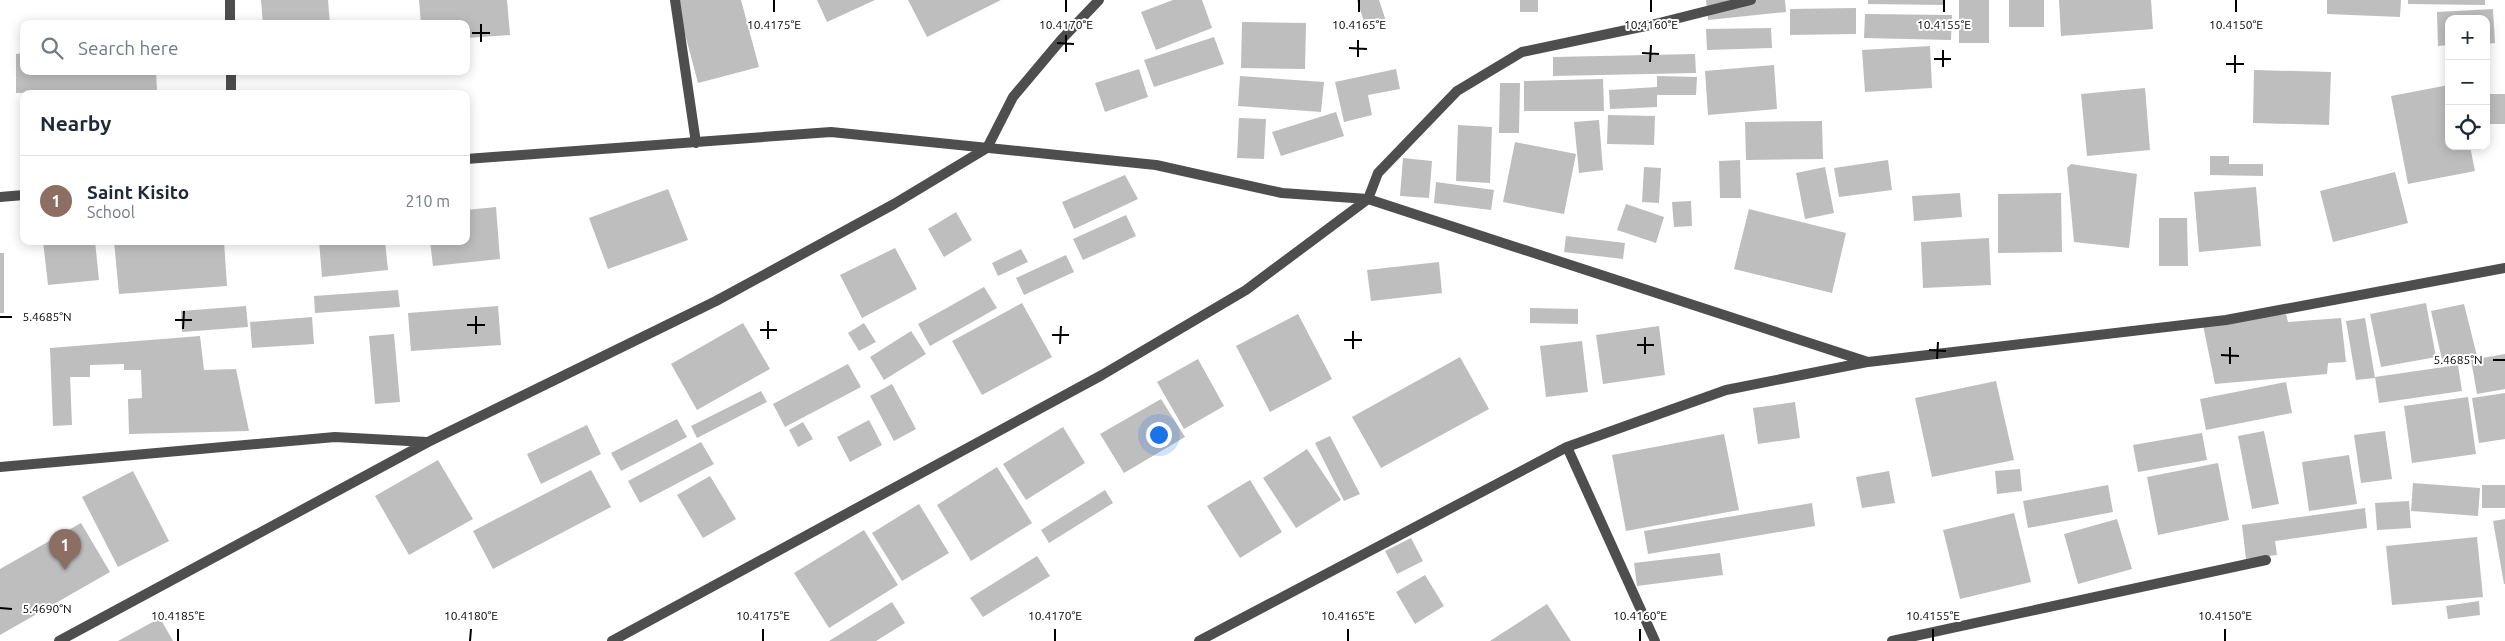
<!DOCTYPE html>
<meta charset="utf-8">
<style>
body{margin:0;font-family:Ubuntu,sans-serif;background:#f6f6f7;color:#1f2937}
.controls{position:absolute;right:15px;top:15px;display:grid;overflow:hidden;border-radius:10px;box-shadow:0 2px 12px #0003}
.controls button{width:45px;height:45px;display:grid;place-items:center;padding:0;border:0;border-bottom:1px solid #e0e1e3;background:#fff;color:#1f2937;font:25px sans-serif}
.you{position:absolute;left:1158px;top:434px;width:18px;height:18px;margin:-12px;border:4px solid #fff;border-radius:50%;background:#1a73e8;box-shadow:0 0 0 8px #1a73e833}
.badge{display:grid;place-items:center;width:32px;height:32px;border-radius:50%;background:#1a73e8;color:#fff;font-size:16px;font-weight:700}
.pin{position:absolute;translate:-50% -41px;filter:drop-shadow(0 1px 2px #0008)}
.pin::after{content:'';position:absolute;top:26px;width:18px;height:15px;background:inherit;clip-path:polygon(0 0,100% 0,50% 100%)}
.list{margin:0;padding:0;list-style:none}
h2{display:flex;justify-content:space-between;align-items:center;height:65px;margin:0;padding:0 20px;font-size:21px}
h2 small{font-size:16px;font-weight:400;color:#747a83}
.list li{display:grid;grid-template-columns:32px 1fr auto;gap:15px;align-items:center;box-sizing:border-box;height:90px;padding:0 20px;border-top:1px solid #e0e1e3}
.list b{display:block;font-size:19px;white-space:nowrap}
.list p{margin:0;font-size:16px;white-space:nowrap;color:#747a83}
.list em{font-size:16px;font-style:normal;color:#747a83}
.icon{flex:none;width:28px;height:28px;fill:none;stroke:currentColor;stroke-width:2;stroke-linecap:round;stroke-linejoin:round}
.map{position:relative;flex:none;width:2505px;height:641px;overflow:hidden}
.search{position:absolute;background:#fff;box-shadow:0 2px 12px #0003;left:20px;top:20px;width:450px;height:55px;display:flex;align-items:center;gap:12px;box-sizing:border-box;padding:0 18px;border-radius:10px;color:#747a83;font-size:19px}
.panel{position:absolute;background:#fff;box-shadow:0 2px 12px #0003;left:20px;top:90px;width:450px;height:155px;border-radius:10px}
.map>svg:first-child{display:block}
.building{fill:#bebebe}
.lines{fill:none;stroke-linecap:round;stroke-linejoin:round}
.service{stroke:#4e4e4e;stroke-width:10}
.minor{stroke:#4e4e4e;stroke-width:10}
.ticks{fill:none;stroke:#000;stroke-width:2}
.ticks-label{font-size:12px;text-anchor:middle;fill:#000;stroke:#fff;stroke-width:4;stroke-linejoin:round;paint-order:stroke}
</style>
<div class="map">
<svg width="2505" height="641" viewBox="0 0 2505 641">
<rect width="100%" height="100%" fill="#fff"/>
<path class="building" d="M261,0H328L330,24H263Z
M419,0H507L510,35L466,38V24H421Z
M676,0H741L759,67L698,83Z
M817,0H875L827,22Z
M908,0H1001L927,37Z
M1173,0H1202L1212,28L1156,50L1141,12Z
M1357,0H1379L1386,21L1366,28Z
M1520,0H1538V12H1520Z
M1706,0H1785L1786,12L1708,20Z
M1868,0H1944V5L1868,4Z
M1959,0H1989V43H1959Z
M2009,0H2044V27H2009Z
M2059,0H2151L2153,29L2061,36Z
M2327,0H2401L2400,17L2327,14Z
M2408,0H2485V5L2408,4Z
M1856,8V34L1790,35V9Z
M2493,9L2495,43L2486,44V19H2449V45L2438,46L2437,12Z
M1865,14L1952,15L1951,40L1864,38Z
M1242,22L1306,23L1305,69L1241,68Z
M1771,28L1772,48L1707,50L1706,29Z
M1214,37L1224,64L1154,87L1144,60Z
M1930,46L1932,88L1865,92L1862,50Z
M24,53V71H156L157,91L16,93V54Z
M1695,54L1696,73L1553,76V57Z
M1774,65L1777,109L1708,115L1705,71Z
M1139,69L1148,97L1105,112L1095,83Z
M1396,69L1400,89L1368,95L1372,115L1344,122L1335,82Z
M2254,70L2331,72L2329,125L2253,123Z
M1240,76L1324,82L1321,112L1238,106Z
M1657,76L1697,77L1696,95H1657V107L1610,109L1609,90L1657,87Z
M1603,79L1604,111H1524V81Z
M1500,83H1520L1519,133H1499Z
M2449,85V146H2470L2475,171L2408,184L2391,96Z
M2145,88L2150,150L2087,156L2081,94Z
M2486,94H2505V124H2486Z
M1336,112L1344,136L1281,156L1272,132Z
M1608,115L1655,116L1654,145L1607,144Z
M1239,118L1266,119L1264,159L1237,158Z
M1599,120L1603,170L1579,173L1574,122Z
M1822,121L1823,159L1746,160L1745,122Z
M1458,125L1492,127L1490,183L1456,181Z
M1515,142L1576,154L1564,214L1503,202Z
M2210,156H2229V164H2263V176L2210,175Z
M1403,158L1432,161L1429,198L1400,196Z
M1740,160L1741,198H1720L1719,161Z
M1888,160L1892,190L1839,197L1834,168Z
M2071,164L2137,174L2129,248L2074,242L2067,168Z
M1644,167L1661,168L1659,203L1642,202Z
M1825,167L1834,213L1805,219L1796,173Z
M2395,172L2408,223L2333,242L2320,191Z
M1125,175L1138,199L1074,229L1062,202Z
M1436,182L1494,190L1491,210L1434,203Z
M2256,187L2261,246L2199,252L2194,192Z
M668,189L688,240L608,269L589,218Z
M1960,193L1962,217L1914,221L1912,196Z
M2061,193L2062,252L1998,253V194Z
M1691,201L1692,226L1674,227L1672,202Z
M1626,204L1664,217L1656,243L1617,230Z
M496,207L500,259L433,266L430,241H466V210Z
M1749,209L1846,233L1832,293L1734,269Z
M956,212L972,240L944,257L928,229Z
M1126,215L1136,236L1083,260L1073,239Z
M2159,218H2187L2188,266H2159Z
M1566,236L1625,243L1623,259L1564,252Z
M1989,238L1991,285L1923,288L1921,242Z
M43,241H95L99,280L48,285Z
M114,241H224L227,286L119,294Z
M319,241H385L388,270L322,277Z
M895,248L917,289L862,318L840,275Z
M1021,249L1028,262L998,276L992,263Z
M0,253H4V313H0Z
M1066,255L1074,272L1024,295L1016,278Z
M1439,262L1442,293L1371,301L1367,270Z
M984,287L997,308L930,346L918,324Z
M398,290L400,307L315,313L314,296Z
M1022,303L1052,357L982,395L952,341Z
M2426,303L2436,357L2381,367L2370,314Z
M2464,304L2477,356L2443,364L2431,311Z
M246,306L248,327L182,332L181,311Z
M498,306L501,345L411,351L408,313Z
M1530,308L1578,309V324L1530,323Z
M1298,314L1332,379L1270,412L1236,346Z
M2286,314L2288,322L2341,318L2346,362L2328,363L2327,374L2215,384L2203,325Z
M312,317L314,344L252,348L250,322Z
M2365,318L2375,378L2356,380L2346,321Z
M743,323L770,369L697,410L671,364Z
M864,323L876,342L859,351L848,333Z
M1659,326L1665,375L1603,384L1596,335Z
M911,331L926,354L884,380L870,357Z
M394,334L400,402L375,404L369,336Z
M200,336L204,370L236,369L249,431L129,434L128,399L142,398L141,370H124V364L90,365V377H70L72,425L53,426L50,348Z
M1582,341L1588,392L1546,397L1540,346Z
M2505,354V389L2477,394L2471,360Z
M1460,357L1489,409L1381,468L1352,417Z
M1198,359L1224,406L1184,429L1157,382Z
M848,364L861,387L785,427L773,404Z
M2458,365L2462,391L2379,403L2375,377Z
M1996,381L2014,460L1932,477L1915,398Z
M2286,382L2292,413L2206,430L2200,399Z
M892,384L916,429L894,441L870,396Z
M761,391L767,402L697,438L691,426Z
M2505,393V439L2479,443L2472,398Z
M2468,397L2476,454L2412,463L2404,406Z
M1161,399L1185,437L1124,473L1100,434Z
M1795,402L1800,438L1758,444L1753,408Z
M677,419L687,437L621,471L611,453Z
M869,420L882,445L850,462L837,437Z
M803,422L813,439L798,447L789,430Z
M587,425L601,454L541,484L527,454Z
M1063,427L1085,463L1026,500L1003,464Z
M2264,431L2279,504L2252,509L2238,436Z
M2385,431L2392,479L2361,483L2354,435Z
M2202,433L2207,460L2138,472L2133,445Z
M1724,434L1739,510L1626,531L1612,455Z
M1330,436L1360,494L1344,501L1315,443Z
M701,442L714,464L640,503L628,481Z
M1307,449L1341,500L1296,528L1263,478Z
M2349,455L2357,504L2309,511L2302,462Z
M438,460L473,519L409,555L375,496Z
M2218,463L2229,520L2158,535L2147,477Z
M997,467L1032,523L971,561L937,505Z
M2020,469L2022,491L1997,494L1995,471Z
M591,470L611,507L493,569L473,531Z
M133,471L169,541L118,567L82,497Z
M1889,471L1895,503L1862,508L1856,477Z
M710,476L736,519L703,538L677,495Z
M1250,480L1282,532L1240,558L1207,506Z
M2413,483L2480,488L2478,516L2411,511Z
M2108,485L2113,512L2028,528L2023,501Z
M2482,485H2505V508H2482Z
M1105,490L1113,503L1049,543L1041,530Z
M2409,501L2411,528L2377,530L2375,503Z
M1812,503L1815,526L1648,554L1644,531Z
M919,504L949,553L902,581L872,533Z
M2365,508L2367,528L2275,541L2277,555L2246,559L2242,525Z
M2014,513L2031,582L1960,599L1943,530Z
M2117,519L2132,569L2078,584L2064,534Z
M2505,519V584H2504L2493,521Z
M81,523L110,572L0,635V569Z
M864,530L898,585L829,628L794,573Z
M2477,537L2483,597L2392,605L2386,546Z
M1411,538L1423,561L1397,574L1385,551Z
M1720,553L1723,575L1637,586L1634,563Z
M1037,556L1050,576L983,617L970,598Z
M1425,575L1444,606L1415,624L1396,592Z
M2479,601L2480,615L2448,619L2446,606Z
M892,602L905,623L876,641H829Z
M1547,604L1571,641H1490Z
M160,618L173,641H118Z"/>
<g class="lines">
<path class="service" d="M230,0V24
M231,71V94"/>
<path class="minor" d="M675,0L696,143
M466,159L831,132L1156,165L1282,193L1368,199L1868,362L2226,320L2505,268
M0,197L24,195
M1567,447L1655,641
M0,467L335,437L427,442
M59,641L428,442L716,301L894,204L987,148L1013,97L1061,40L1099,0
M612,641L1102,375L1246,290L1368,199L1378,173L1457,91L1522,52L1655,24L1751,0
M1199,641L1567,447L1726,390L1867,362
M1892,641L2266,560"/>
</g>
<path class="ticks" d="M774,12V0M1066,12V0M1359,12V0M1651,12V0M1944,12V0M2236,12V0M472,33H490M481,42V24M1057,43L1074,44M1349,48L1367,49M1066,52V35M1642,53L1659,54M1358,57V40M1934,59H1951M1650,62L1651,45M2226,64H2244M1943,67V50M2235,73V55M0,317H12M175,320H192M467,325H485M183,329L184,311M760,330H777M476,334V316M1052,335H1069M768,339V321M1344,340H1362M1060,344L1061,326M1637,345H1654M1353,349V331M1929,350L1946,351M1645,354V337M2221,355L2239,356M1937,359L1938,342M2493,360H2505M2230,364V347M0,608L12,609M178,641V629M470,641L471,629M763,641V629M1055,641V629M1348,641V629M1640,641V629M1933,641V629M2225,641V629"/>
<g class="ticks-label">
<text x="774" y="29">10.4175°E</text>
<text x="1066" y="29">10.4170°E</text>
<text x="1359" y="29">10.4165°E</text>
<text x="1651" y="29">10.4160°E</text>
<text x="1944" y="29">10.4155°E</text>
<text x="2236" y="29">10.4150°E</text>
<text x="47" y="321">5.4685°N</text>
<text x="2458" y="364">5.4685°N</text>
<text x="47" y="613">5.4690°N</text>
<text x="178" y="620">10.4185°E</text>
<text x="471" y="620">10.4180°E</text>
<text x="763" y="620">10.4175°E</text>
<text x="1055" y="620">10.4170°E</text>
<text x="1348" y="620">10.4165°E</text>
<text x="1640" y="620">10.4160°E</text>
<text x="1933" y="620">10.4155°E</text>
<text x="2225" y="620">10.4150°E</text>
</g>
</svg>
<div class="controls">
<button>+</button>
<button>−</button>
<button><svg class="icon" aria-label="locate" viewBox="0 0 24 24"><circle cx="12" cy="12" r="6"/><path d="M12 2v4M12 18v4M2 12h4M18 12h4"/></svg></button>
</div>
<div class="you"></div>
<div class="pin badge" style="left:65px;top:570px;background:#8d6e63">1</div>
<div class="search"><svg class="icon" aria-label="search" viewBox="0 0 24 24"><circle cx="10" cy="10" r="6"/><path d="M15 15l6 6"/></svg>Search here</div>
<section class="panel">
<h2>Nearby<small></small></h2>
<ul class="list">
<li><span class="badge" style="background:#8d6e63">1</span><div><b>Saint Kisito</b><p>School</p></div><em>210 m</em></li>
</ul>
</section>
</div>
